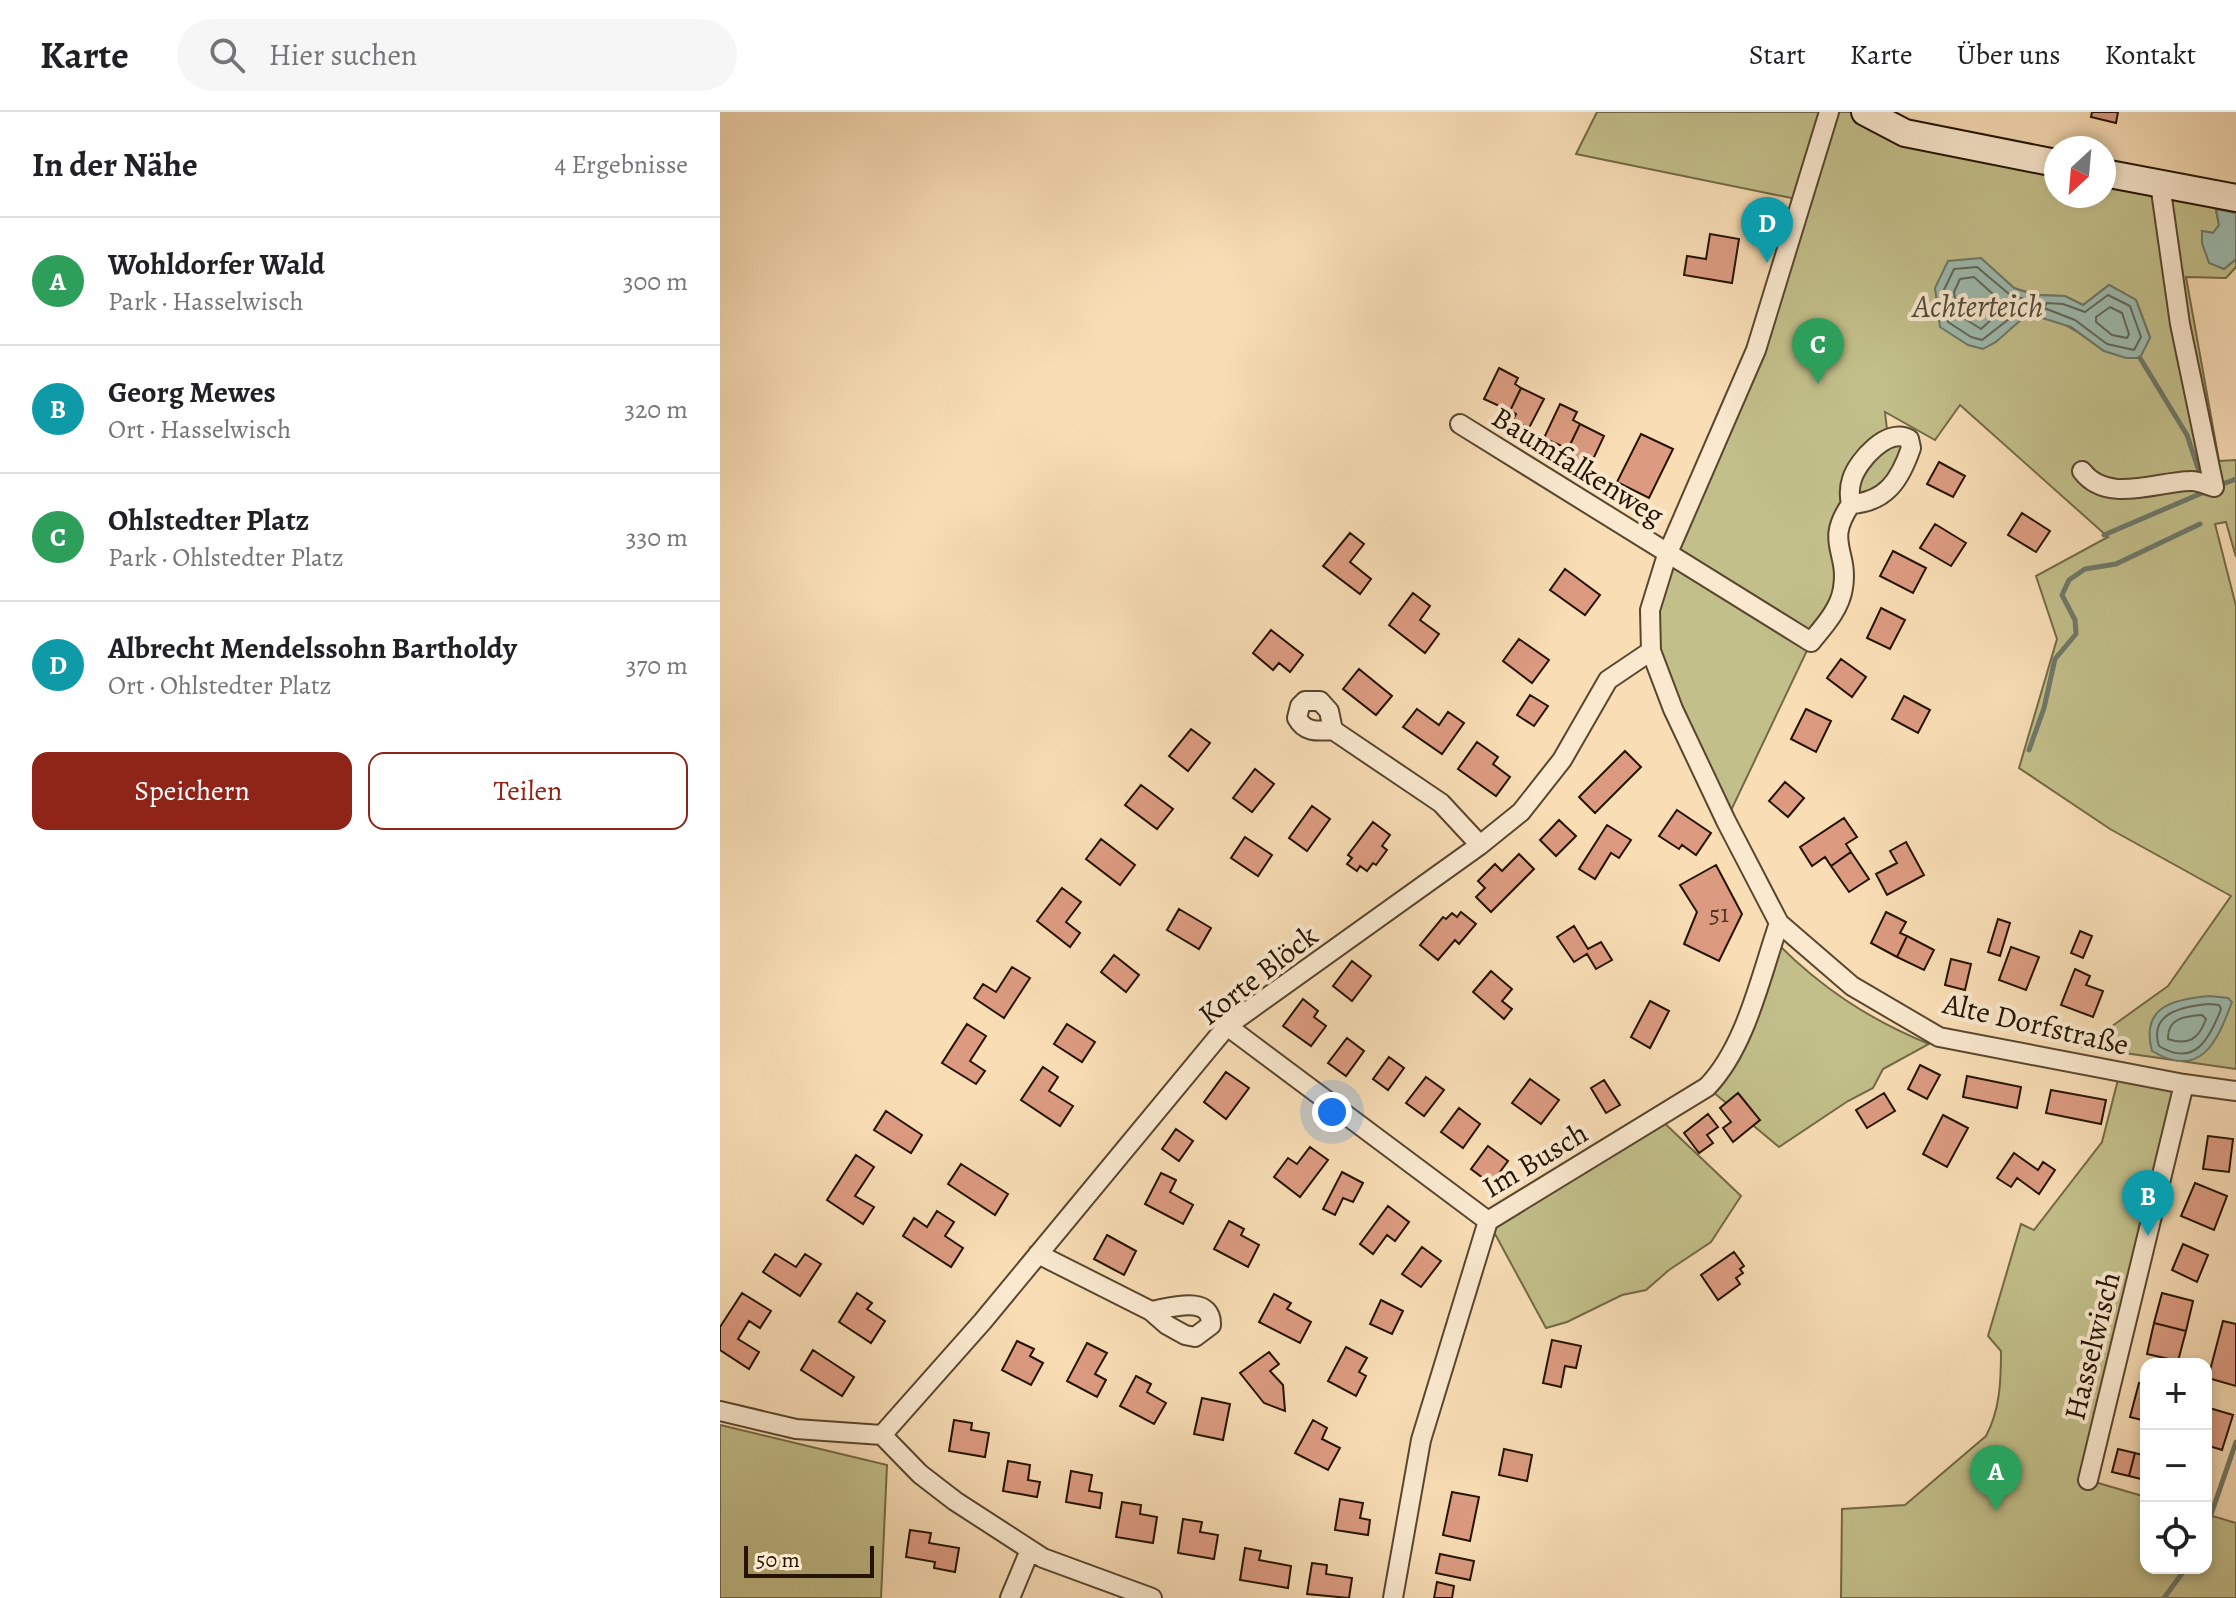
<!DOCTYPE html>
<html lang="de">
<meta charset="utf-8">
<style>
body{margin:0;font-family:Alegreya,serif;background:#f6f6f6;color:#202124}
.controls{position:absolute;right:24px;bottom:24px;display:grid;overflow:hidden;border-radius:16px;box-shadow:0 4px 12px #0003}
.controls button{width:72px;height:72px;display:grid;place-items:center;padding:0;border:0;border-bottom:2px solid #e0e0e0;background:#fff;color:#202124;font:40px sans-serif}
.compass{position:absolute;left:1324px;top:24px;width:72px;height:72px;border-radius:50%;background:#fff;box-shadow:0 4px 12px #0003;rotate:206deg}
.scale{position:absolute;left:24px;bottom:20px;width:130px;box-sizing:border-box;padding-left:8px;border:4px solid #241301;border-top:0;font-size:22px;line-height:28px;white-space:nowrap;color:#241301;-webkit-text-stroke:6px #fae9cf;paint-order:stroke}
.you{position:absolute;left:612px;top:1000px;width:28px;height:28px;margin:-20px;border:6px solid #fff;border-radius:50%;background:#1a73e8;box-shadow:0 0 0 12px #1a73e833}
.badge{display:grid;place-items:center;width:52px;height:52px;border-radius:50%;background:#8f2418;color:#fff;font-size:26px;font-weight:700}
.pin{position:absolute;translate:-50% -66px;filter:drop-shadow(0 2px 4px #0008)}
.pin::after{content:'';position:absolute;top:42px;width:28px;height:24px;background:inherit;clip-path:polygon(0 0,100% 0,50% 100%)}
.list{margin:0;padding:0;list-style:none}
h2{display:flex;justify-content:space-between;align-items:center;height:104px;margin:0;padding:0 32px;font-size:34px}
h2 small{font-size:26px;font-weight:400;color:#757577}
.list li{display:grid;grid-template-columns:52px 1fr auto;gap:24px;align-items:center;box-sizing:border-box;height:128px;padding:0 32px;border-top:2px solid #e0e0e0}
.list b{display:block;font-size:30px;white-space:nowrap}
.list p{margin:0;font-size:26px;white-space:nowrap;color:#757577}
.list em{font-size:26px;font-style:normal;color:#757577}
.actions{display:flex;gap:16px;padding:24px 32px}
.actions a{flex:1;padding:18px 0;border:2px solid #8f2418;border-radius:16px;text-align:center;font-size:28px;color:#8f2418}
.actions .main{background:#8f2418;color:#fff}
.icon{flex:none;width:44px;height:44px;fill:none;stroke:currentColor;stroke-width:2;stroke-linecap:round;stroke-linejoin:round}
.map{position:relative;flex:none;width:1516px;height:1486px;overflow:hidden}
header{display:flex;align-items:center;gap:48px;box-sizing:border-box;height:112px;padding:0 40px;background:#fff;border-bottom:2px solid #e0e0e0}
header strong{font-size:38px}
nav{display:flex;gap:44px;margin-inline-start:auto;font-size:28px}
.search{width:560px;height:72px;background:#f6f6f6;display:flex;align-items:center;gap:20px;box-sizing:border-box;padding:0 28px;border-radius:44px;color:#757577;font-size:30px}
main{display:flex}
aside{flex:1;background:#fff}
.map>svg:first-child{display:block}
.green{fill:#c2bf8a;stroke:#736946;stroke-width:2;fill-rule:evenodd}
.water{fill:#9dbbaf;stroke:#6d7869;stroke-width:2}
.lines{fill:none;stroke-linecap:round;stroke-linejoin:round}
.shore{stroke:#606758;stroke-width:2}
.stream{stroke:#6d7869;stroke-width:5}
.building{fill:#dc9b81;stroke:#241301;stroke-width:2}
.street-casing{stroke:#59462e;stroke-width:22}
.secondary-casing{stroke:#241301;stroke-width:30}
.street{stroke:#fae9cf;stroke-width:18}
.secondary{stroke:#fae9cf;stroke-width:26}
.labels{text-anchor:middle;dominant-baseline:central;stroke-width:8;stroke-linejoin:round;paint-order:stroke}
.number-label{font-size:26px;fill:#523521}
.street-label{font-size:30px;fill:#241301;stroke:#fae9cf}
.water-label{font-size:32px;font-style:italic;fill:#4e4e3e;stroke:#fae9cf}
</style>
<header>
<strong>Karte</strong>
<div class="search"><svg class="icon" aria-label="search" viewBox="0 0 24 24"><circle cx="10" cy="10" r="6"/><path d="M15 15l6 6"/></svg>Hier suchen</div>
<nav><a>Start</a><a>Karte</a><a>Über uns</a><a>Kontakt</a></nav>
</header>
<main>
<aside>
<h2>In der Nähe<small>4 Ergebnisse</small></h2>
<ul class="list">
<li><span class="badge" style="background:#2e9e5b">A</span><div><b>Wohldorfer Wald</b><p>Park · Hasselwisch</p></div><em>300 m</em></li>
<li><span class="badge" style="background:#0f9aa8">B</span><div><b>Georg Mewes</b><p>Ort · Hasselwisch</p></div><em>320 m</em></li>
<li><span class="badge" style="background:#2e9e5b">C</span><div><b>Ohlstedter Platz</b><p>Park · Ohlstedter Platz</p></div><em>330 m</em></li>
<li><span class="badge" style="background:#0f9aa8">D</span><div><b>Albrecht Mendelssohn Bartholdy</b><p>Ort · Ohlstedter Platz</p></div><em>370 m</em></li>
</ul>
<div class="actions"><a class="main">Speichern</a><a>Teilen</a></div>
</aside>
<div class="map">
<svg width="1516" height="1486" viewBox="0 0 1516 1486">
<rect width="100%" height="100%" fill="#f8ddb5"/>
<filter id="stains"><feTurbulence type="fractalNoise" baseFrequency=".0025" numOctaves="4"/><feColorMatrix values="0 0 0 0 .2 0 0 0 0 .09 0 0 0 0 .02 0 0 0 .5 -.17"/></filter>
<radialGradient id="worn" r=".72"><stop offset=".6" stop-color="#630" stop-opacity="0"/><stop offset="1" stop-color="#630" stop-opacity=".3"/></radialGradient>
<path class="green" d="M877,0H1137L1183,33L1336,62V84H1384V71L1516,96V101L1496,98L1499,113L1494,121L1482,119L1504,157L1516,147V155L1506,166L1466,165L1499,349L1516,348V445L1506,410L1495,412L1516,494V957L1363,935L1448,874L1511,784L1390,717L1299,656L1337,527L1316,464L1388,425L1240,293L1215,328L1165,300L1168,326L1179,323L1187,349L1120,409L1124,473L1091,530L1006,709L953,597L930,498L1036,238L1081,88L856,42ZM1260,146L1294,176L1315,183L1345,184L1363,193L1389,173L1416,188L1430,225L1384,239C1365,225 1330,196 1304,206C1299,208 1294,214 1289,217Z
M1054,828C1100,875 1148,907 1209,932L1163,957L1153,976L1128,989L1059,1035L987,975L998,964Z
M1400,960L1464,972L1368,1368L1426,1385V1456H1486V1402L1516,1411V1486H1121L1122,1397L1185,1393L1266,1324C1280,1298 1281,1269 1281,1239L1268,1224L1301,1112L1314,1118L1382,1030Z
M938,1005L1021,1084L991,1130L949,1158L926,1178L902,1183L847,1210L826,1216L768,1109Z
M0,1313L167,1353L161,1486H0Z"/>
<path class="water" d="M1496,97L1516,101V147L1504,157L1489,151L1482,131V119L1493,121L1499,113Z
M1261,146L1294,176L1315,183L1345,184L1363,193L1389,173L1416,188L1430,226L1420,246H1406L1384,239L1351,215L1316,204L1303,206L1276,230L1263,237L1248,233L1220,215L1215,176L1228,149Z
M1490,884L1508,886L1512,890C1497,930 1481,968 1432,939C1420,894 1454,887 1490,884Z"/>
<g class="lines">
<path class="shore" d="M1257,155L1289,182L1310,189L1313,193L1310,197L1298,200L1262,228L1251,225L1228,210L1224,178L1234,157Z
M1254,165L1286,194L1261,217L1237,202L1234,180L1240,167Z
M1388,183L1410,194L1421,225L1414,238L1387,232L1355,208L1324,196L1327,191L1343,192L1365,200Z
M1390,195L1402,201L1409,222L1407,226L1392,223L1376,210V205Z
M1490,892L1499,893L1501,897C1490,926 1475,956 1439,934C1428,900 1465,894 1490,892Z
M1482,903L1486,907C1479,927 1468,934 1448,927C1447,907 1464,904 1482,903Z"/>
<path class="stream" d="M1420,246L1467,323L1479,359
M1505,371L1516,367
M1384,423L1482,381
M1309,638L1324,596L1335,547L1356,522L1355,508L1342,483L1349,468L1365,457L1396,452L1480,412
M1486,1417L1516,1330
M1444,1486L1466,1456"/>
</g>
<path class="building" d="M1372,0H1398L1396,11L1371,5Z
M990,122L1019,127L1012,171L964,163L967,144L986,147Z
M779,256L798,266L795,272L801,276L790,299L764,287Z
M801,276L824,287L809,316L793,308L796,302L790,299Z
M840,292L857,300L853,308L860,312L848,337L824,326Z
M860,312L884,324L868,358L850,349L854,340L848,337Z
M921,322L953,337L929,386L897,370Z
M1219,350L1245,364L1233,385L1207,372Z
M1302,401L1330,419L1316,440L1288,423Z
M1215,412L1246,431L1231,454L1200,436Z
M630,421L644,432L630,450L651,467L640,482L603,454Z
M1173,439L1206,456L1193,481L1160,464Z
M845,457L880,483L865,503L830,478Z
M693,481L710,494L700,508L719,522L705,541L669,513Z
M1161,496L1185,508L1170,537L1147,526Z
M551,518L583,543L570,560L559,551L553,558L533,541Z
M799,527L829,548L812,571L783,549Z
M1121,547L1146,565L1132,585L1107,566Z
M639,557L672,584L656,603L623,577Z
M810,583L828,594L814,614L797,603Z
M1184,584L1210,598L1198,621L1172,607Z
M697,597L719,613L728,600L744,611L722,642L683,615Z
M1086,597L1111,609L1096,640L1071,627Z
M471,617L490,631L468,659L449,644Z
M757,630L778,645L773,652L790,665L776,684L738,657Z
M905,639L921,655L875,701L859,685Z
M535,657L554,672L532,700L513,686Z
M1065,670L1084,686L1068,705L1049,689Z
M421,673L453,697L437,717L405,693Z
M592,694L610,707L587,739L569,726Z
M957,698L991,721L976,743L962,733L959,737L939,724Z
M1124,706L1137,725L1126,732L1131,740L1111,754L1105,745L1092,754L1080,735Z
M839,708L856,724L836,744L820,728Z
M653,710L670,723L662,734L667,738L656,753L653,751L647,759L640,754L637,759L627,752L632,746L628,743Z
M887,713L911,728L899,746L891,741L875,767L859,757Z
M525,725L552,743L538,764L511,746Z
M381,727L415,753L400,773L366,747Z
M1186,730L1204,763L1167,783L1156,762L1177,751L1170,739Z
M1131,740L1149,767L1129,780L1111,754Z
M799,742L814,757L771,800L756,785L765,776L758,769L775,752L782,759Z
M996,753L1022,802L999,849L964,832L977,800L960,773Z
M342,776L361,790L346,810L360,821L350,835L317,809Z
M459,797L491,816L479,837L447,818Z
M741,800L756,812L739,832L735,828L718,848L700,833L723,805L726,807L732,801L737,805Z
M1166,800L1186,810L1180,821L1187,824L1177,845L1151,831Z
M1278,807L1290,811L1280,844L1268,840Z
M854,814L868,837L881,830L892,848L876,857L867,842L854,850L837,825Z
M1360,819L1372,824L1363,846L1351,841Z
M1187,824L1214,838L1204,858L1177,845Z
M1291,835L1319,845L1306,878L1279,868Z
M394,843L419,863L406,880L381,860Z
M1231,847L1251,852L1245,878L1225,873Z
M632,849L651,864L632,889L613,874Z
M292,855L310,866L284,906L254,886L263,872L276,880Z
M1355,857L1370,864L1366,873L1383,879L1373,905L1341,893Z
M771,859L792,877L782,889L792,897L784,907L753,880Z
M583,887L598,899L594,905L606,914L591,934L563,914Z
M930,889L949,899L930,936L911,925Z
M247,912L266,924L250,949L265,959L256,972L222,951Z
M347,912L375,930L362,950L334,932Z
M627,926L644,939L626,964L608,951Z
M669,945L684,956L668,978L653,967Z
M1200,953L1220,963L1207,987L1188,977Z
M323,955L338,965L329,979L353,994L340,1014L301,988Z
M506,960L529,976L506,1007L484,990Z
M1247,964L1301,975L1297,996L1243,985Z
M706,965L724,978L704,1004L686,991Z
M810,967L839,988L821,1012L792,991Z
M884,968L900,993L886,1001L871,976Z
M1331,978L1386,988L1381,1012L1326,1001Z
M1018,981L1040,1008L1013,1030L1003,1016L1011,1010L1000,996Z
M1164,981L1175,999L1147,1016L1136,998Z
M739,996L760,1012L743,1036L721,1020Z
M166,999L202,1023L191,1041L154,1018Z
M988,1002L998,1015L987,1023L993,1031L979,1041L964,1021Z
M1223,1003L1248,1016L1227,1055L1203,1042Z
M456,1017L473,1029L459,1049L442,1037Z
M1488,1024L1513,1027L1509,1060L1483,1057Z
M768,1034L788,1049L771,1072L751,1057Z
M590,1035L608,1048L580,1085L554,1065L568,1046L577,1052Z
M1294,1041L1318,1058L1323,1050L1335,1058L1319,1082L1297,1066L1291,1075L1277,1066Z
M136,1043L154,1055L135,1084L154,1095L143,1112L107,1088Z
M241,1052L288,1082L275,1103L228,1072Z
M622,1060L643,1071L633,1090L623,1086L615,1103L603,1097Z
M441,1061L456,1068L450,1080L473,1093L463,1112L425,1092Z
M1475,1071L1507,1084L1494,1118L1461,1104Z
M668,1094L689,1110L675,1129L667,1123L653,1142L640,1132Z
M217,1099L234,1110L225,1124L243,1136L231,1155L183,1124L194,1106L207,1115Z
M509,1109L524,1117L521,1123L539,1133L528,1155L494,1137Z
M387,1123L416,1139L404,1163L374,1147Z
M1463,1132L1488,1143L1477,1170L1452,1158Z
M702,1135L721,1149L701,1175L682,1162Z
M1014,1140L1024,1154L1020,1157L1023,1161L1016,1166L1020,1172L998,1188L981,1163Z
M55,1142L76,1155L85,1142L101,1152L80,1184L43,1160Z
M22,1181L51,1199L40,1216L29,1209L18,1227L39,1240L29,1257L0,1238V1215Z
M137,1181L152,1191L147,1197L165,1209L151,1231L119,1210Z
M1442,1181L1473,1189L1466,1219L1434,1211Z
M554,1182L571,1191L567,1197L591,1210L580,1231L539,1210Z
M661,1188L683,1199L672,1222L650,1212Z
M1503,1209L1516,1212V1274L1488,1266Z
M1434,1211L1466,1219L1458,1249L1427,1242Z
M832,1228L861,1234L856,1256L845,1254L841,1275L823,1271Z
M297,1229L314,1237L310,1244L323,1251L311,1273L282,1258Z
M367,1231L387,1241L375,1262L386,1268L377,1285L347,1269Z
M626,1235L647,1246L639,1260L646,1264L636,1284L608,1269Z
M93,1238L134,1265L122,1284L81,1258Z
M549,1240L559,1252L550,1259L563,1273L565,1299L544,1291L520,1261Z
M416,1264L431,1272L427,1280L446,1291L434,1312L400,1294Z
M1419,1271L1426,1273V1309L1410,1305Z
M482,1286L510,1292L503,1328L474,1322Z
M1486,1295L1513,1303L1502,1338L1486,1333Z
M234,1308L252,1311L251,1318L269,1321L265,1345L229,1339Z
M593,1308L607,1316L602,1327L620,1336L608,1358L575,1341Z
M784,1337L812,1343L807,1369L779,1363Z
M1398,1337L1415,1341L1409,1364L1392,1360Z
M1415,1341L1426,1344L1425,1368L1409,1364Z
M288,1349L310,1353L308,1368L320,1370L317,1385L283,1379Z
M351,1359L372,1363L369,1379L382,1381L380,1396L346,1390Z
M732,1380L759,1385L750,1429L723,1423Z
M620,1387L643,1391L640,1406L650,1408L648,1423L615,1418Z
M402,1390L421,1393L420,1402L437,1405L433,1431L396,1425Z
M463,1407L482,1410L480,1420L498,1423L494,1447L458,1441Z
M190,1418L211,1421L209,1431L239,1436L235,1460L214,1456L215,1450L186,1445Z
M525,1436L541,1439L539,1448L571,1454L568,1476L520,1468Z
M720,1442L754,1449L750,1468L716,1461Z
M592,1451L607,1453L606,1462L632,1466L629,1486L587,1482Z
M717,1470L734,1474L732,1486H714Z"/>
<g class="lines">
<g class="street-casing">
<path id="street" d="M1109,0L1036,238L947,443L930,498L931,539L953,597L1006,709L1059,811L1132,874L1219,925L1464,972L1516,979
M1440,72L1460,212L1494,375
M740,312L1091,530C1104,514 1120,497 1123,476C1129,438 1104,431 1131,392C1166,390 1180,368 1191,336L1189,327C1168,315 1138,348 1132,367C1129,376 1129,383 1131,392
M1362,359C1387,392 1435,370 1470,369C1478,368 1486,373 1494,375
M613,618C598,619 585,621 577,606L580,594L585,589H600L609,599L613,618L721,691L760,733
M507,914L768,1109
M318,1142L431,1199L447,1213L465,1223L475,1225L491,1213C492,1182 450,1196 431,1199
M0,1299L76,1317L162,1323L200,1362L235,1389L323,1446L432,1486
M162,1323L263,1209L507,914L760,733L801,700L842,648L888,568L931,539
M1368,1368L1464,972
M290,1486L310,1438
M673,1486L701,1328L768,1109L987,975C1026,935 1041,863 1059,811"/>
</g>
<g class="secondary-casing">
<path id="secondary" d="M1145,0L1185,21L1336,51
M1384,61L1516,86"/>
</g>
<use href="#street" class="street"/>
<use href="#secondary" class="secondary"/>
</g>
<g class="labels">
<g class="number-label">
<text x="999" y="801">51</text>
</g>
<g class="street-label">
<text transform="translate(858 354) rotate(32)">Baumfalkenweg</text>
<text transform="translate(538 863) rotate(-38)">Korte Blöck</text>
<text transform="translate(1316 912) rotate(13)">Alte Dorfstraße</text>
<text transform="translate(815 1048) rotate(-31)">Im Busch</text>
<text transform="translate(1372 1234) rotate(-76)">Hasselwisch</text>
</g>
<g class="water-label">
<text x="1258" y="194">Achterteich</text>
</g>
</g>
<rect width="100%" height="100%" filter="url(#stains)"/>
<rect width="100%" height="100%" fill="url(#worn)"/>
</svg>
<div class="controls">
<button>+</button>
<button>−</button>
<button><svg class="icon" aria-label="locate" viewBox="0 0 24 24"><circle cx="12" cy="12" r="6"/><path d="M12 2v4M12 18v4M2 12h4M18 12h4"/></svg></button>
</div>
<svg class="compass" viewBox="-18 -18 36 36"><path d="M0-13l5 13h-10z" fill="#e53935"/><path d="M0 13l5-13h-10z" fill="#757577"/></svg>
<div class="scale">50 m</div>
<div class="you"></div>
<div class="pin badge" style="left:1276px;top:1399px;background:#2e9e5b">A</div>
<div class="pin badge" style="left:1428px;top:1124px;background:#0f9aa8">B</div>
<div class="pin badge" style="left:1098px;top:272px;background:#2e9e5b">C</div>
<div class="pin badge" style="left:1047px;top:151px;background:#0f9aa8">D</div>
</div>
</main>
